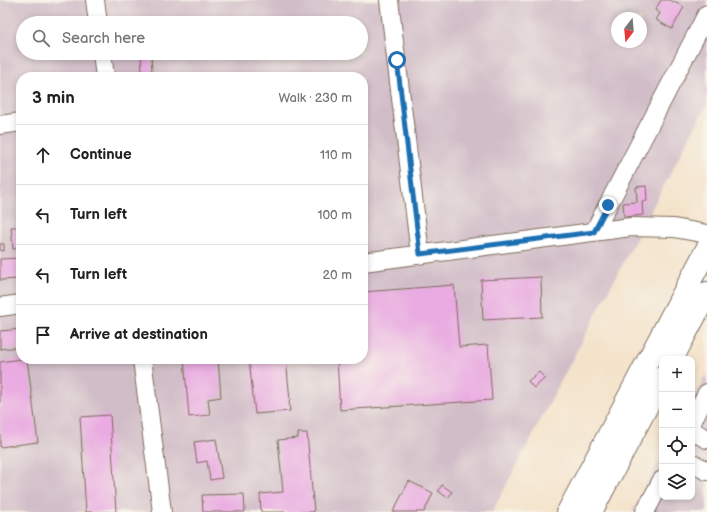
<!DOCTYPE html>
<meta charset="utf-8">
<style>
body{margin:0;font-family:"Balsamiq Sans",sans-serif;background:#f2f2f2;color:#222}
.controls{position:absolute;right:12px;bottom:12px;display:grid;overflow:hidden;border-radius:8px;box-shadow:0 2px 6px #0003}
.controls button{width:36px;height:36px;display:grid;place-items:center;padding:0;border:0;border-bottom:1px solid #e0e0e0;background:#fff;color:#222;font:20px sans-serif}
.compass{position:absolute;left:611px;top:12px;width:36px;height:36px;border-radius:50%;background:#fff;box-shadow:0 2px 6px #0003;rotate:196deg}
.stop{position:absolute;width:12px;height:12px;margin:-9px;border:3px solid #1f6fb2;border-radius:50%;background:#fff}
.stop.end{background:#1f6fb2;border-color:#fff;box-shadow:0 1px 4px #0008}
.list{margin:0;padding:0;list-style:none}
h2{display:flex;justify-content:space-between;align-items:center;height:52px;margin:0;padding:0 16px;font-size:17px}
h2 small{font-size:13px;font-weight:400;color:#767676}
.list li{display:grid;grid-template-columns:26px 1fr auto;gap:12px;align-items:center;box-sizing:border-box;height:60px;padding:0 16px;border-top:1px solid #e0e0e0}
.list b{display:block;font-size:15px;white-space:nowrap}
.list em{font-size:13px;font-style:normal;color:#767676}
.icon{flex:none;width:22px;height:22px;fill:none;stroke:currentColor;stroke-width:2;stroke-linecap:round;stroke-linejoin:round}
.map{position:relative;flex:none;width:707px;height:512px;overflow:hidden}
.search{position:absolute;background:#fff;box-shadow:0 2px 6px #0003;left:16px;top:16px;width:352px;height:44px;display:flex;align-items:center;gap:10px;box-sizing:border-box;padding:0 14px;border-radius:22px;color:#767676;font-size:15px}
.panel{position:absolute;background:#fff;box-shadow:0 2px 6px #0003;left:16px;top:72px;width:352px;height:292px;border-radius:16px}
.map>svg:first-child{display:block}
.industrial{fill:#d1bdc8;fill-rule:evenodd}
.building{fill:#e9abe1}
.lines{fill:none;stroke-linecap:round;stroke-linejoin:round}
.minor-casing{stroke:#7c6b5b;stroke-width:20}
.major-casing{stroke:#7c6b5b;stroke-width:24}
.minor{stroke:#fff;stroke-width:18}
.major{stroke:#fff;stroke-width:22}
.route{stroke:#1f6fb2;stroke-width:5}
</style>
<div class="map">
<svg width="707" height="512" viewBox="0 0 707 512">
<rect width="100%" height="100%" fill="#f7f3e8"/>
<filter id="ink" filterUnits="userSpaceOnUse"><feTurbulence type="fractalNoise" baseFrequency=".025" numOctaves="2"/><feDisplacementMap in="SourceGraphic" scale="8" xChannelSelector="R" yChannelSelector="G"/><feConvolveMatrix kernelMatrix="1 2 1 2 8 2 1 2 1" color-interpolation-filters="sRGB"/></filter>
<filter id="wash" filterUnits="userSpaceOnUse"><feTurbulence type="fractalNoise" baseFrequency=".012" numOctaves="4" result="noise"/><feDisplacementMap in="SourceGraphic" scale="16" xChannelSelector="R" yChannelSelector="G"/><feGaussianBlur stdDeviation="0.9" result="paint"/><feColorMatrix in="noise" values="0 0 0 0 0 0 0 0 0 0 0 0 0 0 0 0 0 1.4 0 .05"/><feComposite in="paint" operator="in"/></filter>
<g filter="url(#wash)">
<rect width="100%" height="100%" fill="#f4e3cb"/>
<path class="industrial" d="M0,0H707V104L492,512H0ZM617,18H641V42H617ZM23,23H361V53H23ZM21,77H363V359H21Z
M707,372V512H632L662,456V497H692V400Z"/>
<g id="blocks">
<path class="building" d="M661,0H670L684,7L672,29L656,20L660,13L655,10Z
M141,53H151L152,72L142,73Z
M646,186L647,201L642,202L643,215L624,217L623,203L637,202L636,187Z
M11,227H21V248L13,249Z
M0,244H4V251L0,250Z
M21,258V279L0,280V259Z
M541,277L542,317L483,320L481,280Z
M454,285L459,347L488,345L492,400L340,410L337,359H363V292Z
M21,329V347L0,349V331Z
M21,359H27L38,442L0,447V362Z
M184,359H218L221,397L208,399L210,415L189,417Z
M249,359H286L290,400L289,401L290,411L255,414Z
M539,372L545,378L534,388L528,381Z
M110,415L116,512H86L80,417Z
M298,433H307L314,512H261L260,494L283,492L278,440L298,438Z
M216,439L222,478L210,480L207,461L197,463L194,442Z
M409,481L433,493L424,512H393Z
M442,485L452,492L448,498L438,491Z
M244,494L245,512H203L202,495Z"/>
</g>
</g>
<g filter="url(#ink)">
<use href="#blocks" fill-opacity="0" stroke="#7c6b5b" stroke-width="1"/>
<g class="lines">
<g class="minor-casing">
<path id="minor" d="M95,0L98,23
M389,0L420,254
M102,53L105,77
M0,125L21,122
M594,232L707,14
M363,262L631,227L674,228L707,234
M0,307L21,304
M142,359L162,512
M692,422L707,393
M692,431L707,439
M692,463L707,471
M645,512L662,480"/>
</g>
<g class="major-casing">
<path id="major" d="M672,359L707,293
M568,512L707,249
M591,512L662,378"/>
</g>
<use href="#minor" class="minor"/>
<use href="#major" class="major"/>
</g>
</g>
<g class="lines" filter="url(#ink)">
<path class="route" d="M397,60L420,254L594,232L608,205"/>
</g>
</svg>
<div class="controls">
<button>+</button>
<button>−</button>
<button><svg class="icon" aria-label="locate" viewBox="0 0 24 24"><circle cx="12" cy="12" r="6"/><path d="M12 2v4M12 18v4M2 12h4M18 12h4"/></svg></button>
<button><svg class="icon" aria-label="layers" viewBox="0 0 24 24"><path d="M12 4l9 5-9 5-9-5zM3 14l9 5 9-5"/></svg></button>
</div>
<svg class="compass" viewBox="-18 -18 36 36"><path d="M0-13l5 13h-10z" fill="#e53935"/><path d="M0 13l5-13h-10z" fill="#767676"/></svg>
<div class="stop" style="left:397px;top:60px"></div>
<div class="stop end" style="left:608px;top:205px"></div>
<div class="search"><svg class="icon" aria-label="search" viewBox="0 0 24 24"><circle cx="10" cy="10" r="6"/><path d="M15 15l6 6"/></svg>Search here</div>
<section class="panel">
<h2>3 min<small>Walk · 230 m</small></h2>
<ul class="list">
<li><svg class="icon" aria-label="ahead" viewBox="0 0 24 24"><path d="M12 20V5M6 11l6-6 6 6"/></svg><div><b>Continue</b></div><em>110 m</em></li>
<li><svg class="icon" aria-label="left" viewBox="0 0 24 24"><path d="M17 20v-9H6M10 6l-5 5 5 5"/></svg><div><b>Turn left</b></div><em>100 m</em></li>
<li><svg class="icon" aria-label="left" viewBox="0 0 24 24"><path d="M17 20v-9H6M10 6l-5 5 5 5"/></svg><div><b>Turn left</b></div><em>20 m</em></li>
<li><svg class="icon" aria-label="arrive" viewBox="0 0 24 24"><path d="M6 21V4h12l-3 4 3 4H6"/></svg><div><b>Arrive at destination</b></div></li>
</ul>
</section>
</div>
